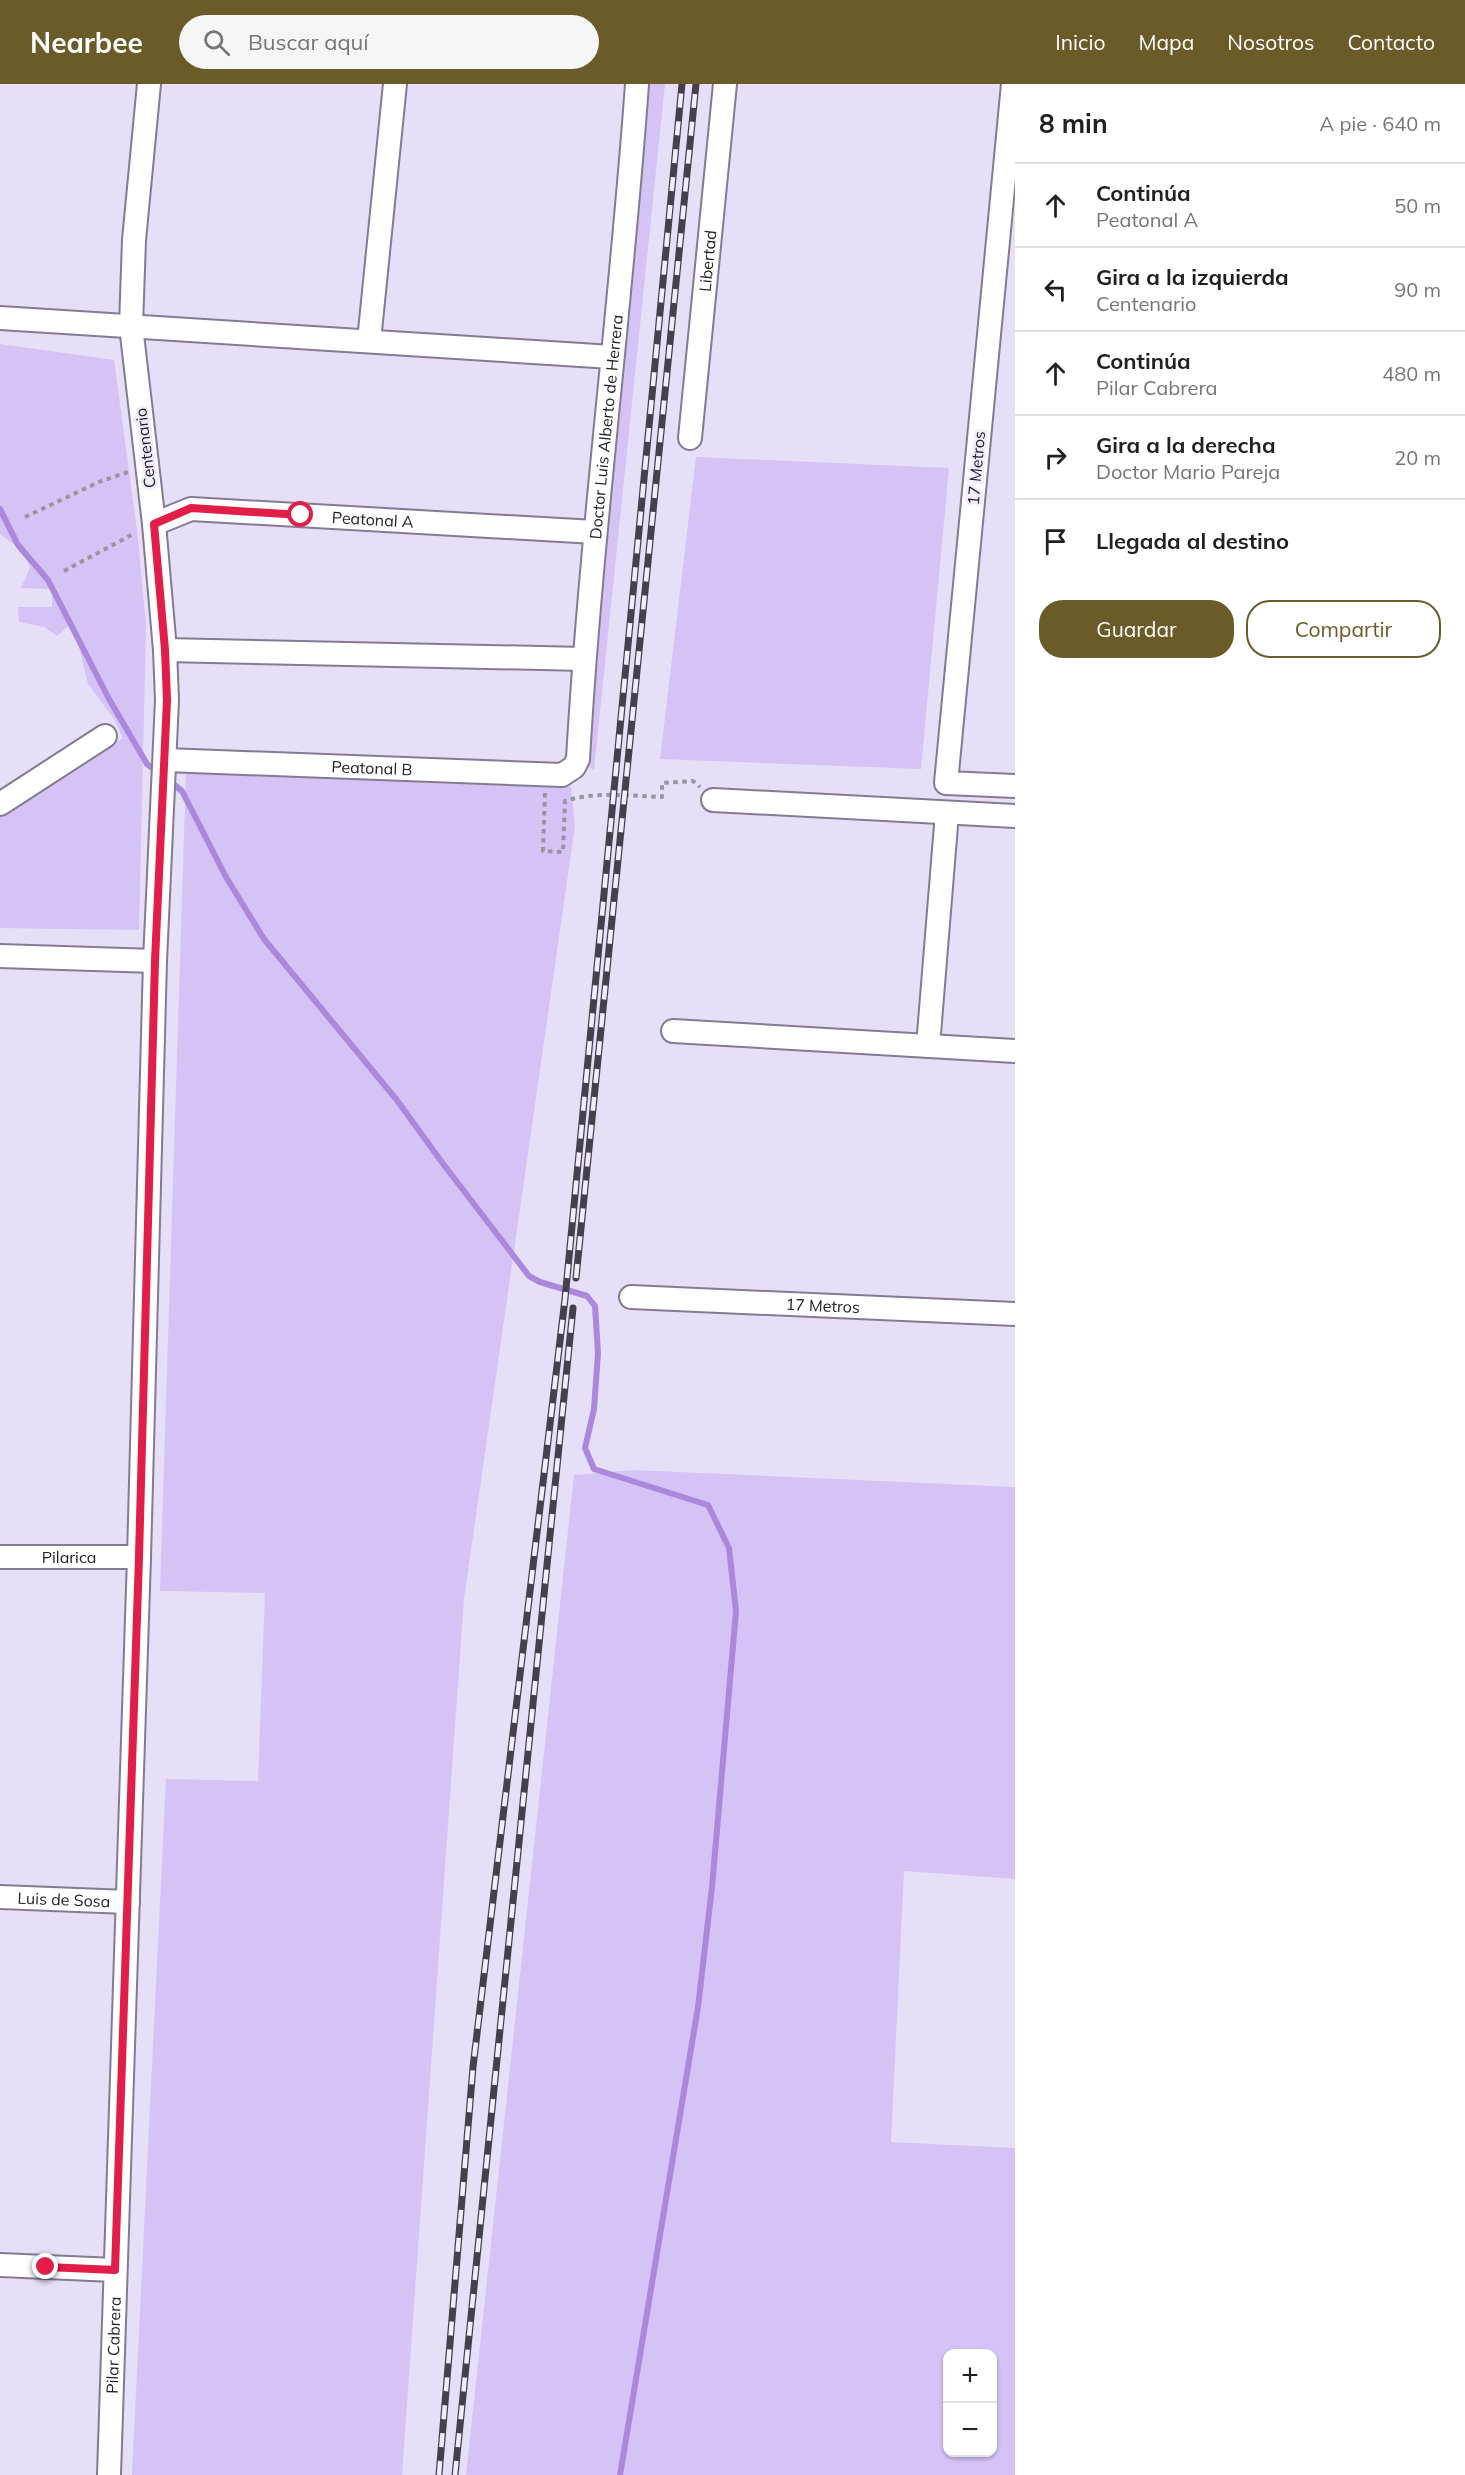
<!DOCTYPE html>
<html lang="es">
<meta charset="utf-8">
<style>
body{margin:0;font-family:Mulish,sans-serif;background:#f6f6f6;color:#202124}
.controls{position:absolute;right:18px;bottom:18px;display:grid;overflow:hidden;border-radius:12px;box-shadow:0 2px 4px #0004}
.controls button{width:54px;height:54px;display:grid;place-items:center;padding:0;border:0;border-bottom:2px solid #e0e0e0;background:#fff;color:#202124;font:30px sans-serif}
.stop{position:absolute;width:18px;height:18px;margin:-14px;border:4px solid #e11d48;border-radius:50%;background:#fff}
.stop.end{background:#e11d48;border-color:#fff;box-shadow:0 2px 6px #0008}
.list{margin:0;padding:0;list-style:none}
h2{display:flex;justify-content:space-between;align-items:center;height:78px;margin:0;padding:0 24px;font-size:26px}
h2 small{font-size:20px;font-weight:400;color:#757577}
.list li{display:grid;grid-template-columns:39px 1fr auto;gap:18px;align-items:center;box-sizing:border-box;height:84px;padding:0 24px;border-top:2px solid #e0e0e0}
.list b{display:block;font-size:22px;white-space:nowrap}
.list p{margin:0;font-size:20px;white-space:nowrap;color:#757577}
.list em{font-size:20px;font-style:normal;color:#757577}
.actions{display:flex;gap:12px;padding:18px 24px}
.actions a{flex:1;padding:14px 0;border:2px solid #6b5b28;border-radius:24px;text-align:center;font-size:21px;color:#6b5b28}
.actions .main{background:#6b5b28;color:#fff}
.icon{flex:none;width:33px;height:33px;fill:none;stroke:currentColor;stroke-width:2;stroke-linecap:round;stroke-linejoin:round}
.map{position:relative;flex:none;width:1015px;height:2391px;overflow:hidden}
header{display:flex;align-items:center;gap:36px;box-sizing:border-box;height:84px;padding:0 30px;background:#6b5b28;color:#fff}
header strong{font-size:28px}
nav{display:flex;gap:33px;margin-inline-start:auto;font-size:21px}
.search{width:420px;height:54px;background:#f6f6f6;display:flex;align-items:center;gap:15px;box-sizing:border-box;padding:0 21px;border-radius:33px;color:#757577;font-size:22px}
main{display:flex}
aside{flex:1;background:#fff}
.map>svg:first-child{display:block}
.green{fill:#d6c3f6;fill-rule:evenodd}
.lines{fill:none;stroke-linecap:round;stroke-linejoin:round}
.stream{stroke:#aa89dc;stroke-width:6}
.minor-casing{stroke:#847b93;stroke-width:26}
.path{stroke:#9993a5;stroke-width:4;stroke-dasharray:4.5 4.5;stroke-linecap:butt}
.minor{stroke:#fff;stroke-width:22}
.rail-casing{stroke:#45414c;stroke-width:7}
.rail{stroke:#f2edfd;stroke-width:4.5;stroke-dasharray:14;stroke-linecap:butt}
.route{stroke:#e11d48;stroke-width:8}
.labels{text-anchor:middle;dominant-baseline:central;stroke-width:6;stroke-linejoin:round;paint-order:stroke}
.street-label{font-size:16px;fill:#232029;stroke:#f2edfd}
</style>
<header>
<strong>Nearbee</strong>
<div class="search"><svg class="icon" aria-label="search" viewBox="0 0 24 24"><circle cx="10" cy="10" r="6"/><path d="M15 15l6 6"/></svg>Buscar aquí</div>
<nav><a>Inicio</a><a>Mapa</a><a>Nosotros</a><a>Contacto</a></nav>
</header>
<main>
<div class="map">
<svg width="1015" height="2391" viewBox="0 0 1015 2391">
<rect width="100%" height="100%" fill="#e7def7"/>
<path class="green" d="M649,0H665L594,686L588,682L594,574Z
M0,260L114,276L137,446L146,542L139,846L0,844V731L123,654L114,635L88,600L73,538L57,552L44,543L19,538L18,523H52V505L21,504L30,484L23,467L0,450Z
M696,373L949,384L921,685L660,675Z
M186,689L571,703L575,742L464,1515L402,2391H132L166,1695L258,1697L265,1509L160,1507Z
M634,1386L1015,1403V1795L904,1787L891,2058L1015,2064V2391H466L574,1391ZM948,2270H992V2368H948Z"/>
<g class="lines">
<path class="stream" d="M0,425L18,461L48,496L109,615L147,680L159,689
M169,697L182,707L226,793L264,855L396,1015L444,1081L529,1192L540,1198L587,1212L595,1222L598,1269L594,1325L585,1364L594,1385L708,1421L729,1464L736,1527L712,1803L698,1923L620,2391"/>
<g class="minor-casing">
<g id="minor">
<path d="M1013,0L946,699L1015,702"/>
<path d="M0,234L612,273"/>
<path d="M369,257L395,0"/>
<path id="s1" d="M690,354L725,0"/>
<path id="s2" d="M154,440L191,425L595,448"/>
<path d="M165,566L584,575"/>
<path id="s3" d="M166,676L562,691L574,683L578,675C591,449 621,225 637,0"/>
<path d="M713,716L1015,732"/>
<path d="M0,720L105,652"/>
<path d="M0,872L155,877"/>
<path d="M673,947L1015,967"/>
<path d="M928,962L947,729"/>
<path id="s4" d="M631,1213L1015,1230"/>
<path id="s5" d="M0,1473H139"/>
<path id="s6" d="M0,1813L128,1818"/>
<path d="M0,2181L115,2186"/>
<path id="s7" d="M109,2391L139,1473L155,877L167,616L165,566L154,440L131,242L134,156L149,0"/>
</g>
</g>
<path class="path" d="M25,433L99,398L128,388
M64,487L135,449
M545,709L543,767L563,768L565,717C597,707 629,712 662,713V699L693,697L700,703"/>
<use href="#minor" class="minor"/>
<g class="rail-casing">
<path id="rail" d="M576,1194L696,0
M439,2391L473,1983L565,1215L682,0
M455,2391L573,1224"/>
</g>
<use href="#rail" class="rail"/>
</g>
<g class="lines">
<path class="route" d="M46,2183L115,2186L139,1473L155,877L167,616L165,566L154,440L191,424L301,431"/>
</g>
<g class="labels">
<g class="street-label">
<text stroke="none"><textPath href="#s1" startOffset="178">Libertad</textPath></text>
<text stroke="none"><textPath href="#s3" startOffset="753">Doctor Luis Alberto de Herrera</textPath></text>
<text transform="translate(145 364) rotate(-97)">Centenario</text>
<text transform="translate(976 384) rotate(-85)">17 Metros</text>
<text stroke="none"><textPath href="#s2" startOffset="222">Peatonal A</textPath></text>
<text stroke="none"><textPath href="#s3" startOffset="206">Peatonal B</textPath></text>
<text stroke="none"><textPath href="#s4" startOffset="192">17 Metros</textPath></text>
<text stroke="none"><textPath href="#s5" startOffset="69">Pilarica</textPath></text>
<text stroke="none"><textPath href="#s6" startOffset="64">Luis de Sosa</textPath></text>
<text stroke="none"><textPath href="#s7" startOffset="130">Pilar Cabrera</textPath></text>
</g>
</g>
</svg>
<div class="controls">
<button>+</button>
<button>−</button>
</div>
<div class="stop" style="left:301px;top:431px"></div>
<div class="stop end" style="left:46px;top:2183px"></div>
</div>
<aside>
<h2>8 min<small>A pie · 640 m</small></h2>
<ul class="list">
<li><svg class="icon" aria-label="ahead" viewBox="0 0 24 24"><path d="M12 20V5M6 11l6-6 6 6"/></svg><div><b>Continúa</b><p>Peatonal A</p></div><em>50 m</em></li>
<li><svg class="icon" aria-label="left" viewBox="0 0 24 24"><path d="M17 20v-9H6M10 6l-5 5 5 5"/></svg><div><b>Gira a la izquierda</b><p>Centenario</p></div><em>90 m</em></li>
<li><svg class="icon" aria-label="ahead" viewBox="0 0 24 24"><path d="M12 20V5M6 11l6-6 6 6"/></svg><div><b>Continúa</b><p>Pilar Cabrera</p></div><em>480 m</em></li>
<li><svg class="icon" aria-label="right" viewBox="0 0 24 24"><path d="M7 20v-9h11M14 6l5 5-5 5"/></svg><div><b>Gira a la derecha</b><p>Doctor Mario Pareja</p></div><em>20 m</em></li>
<li><svg class="icon" aria-label="arrive" viewBox="0 0 24 24"><path d="M6 21V4h12l-3 4 3 4H6"/></svg><div><b>Llegada al destino</b></div></li>
</ul>
<div class="actions"><a class="main">Guardar</a><a>Compartir</a></div>
</aside>
</main>
